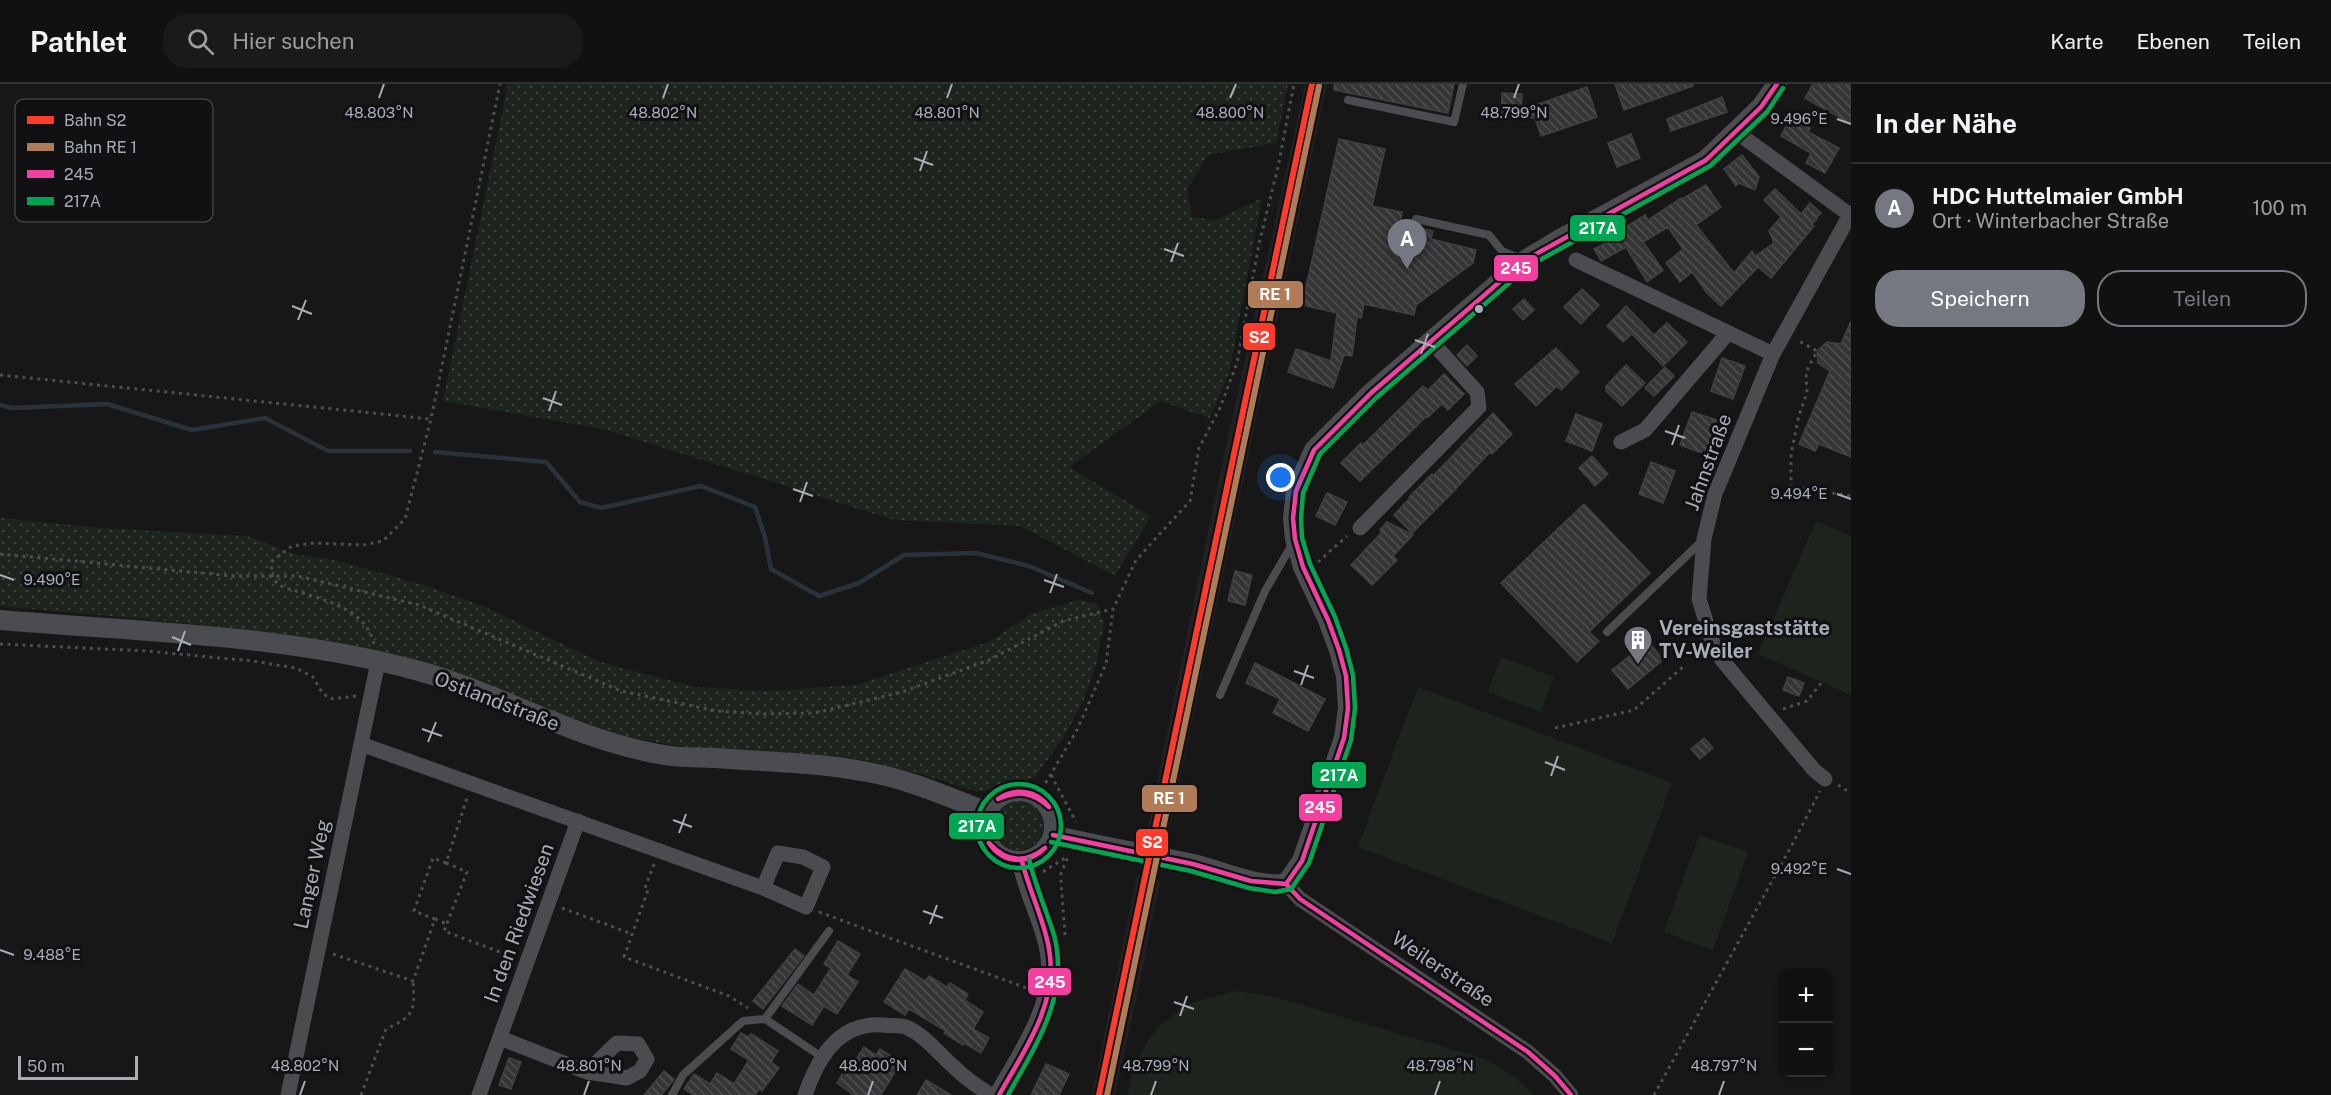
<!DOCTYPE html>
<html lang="de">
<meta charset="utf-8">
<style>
body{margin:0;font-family:"Public Sans",sans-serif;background:#1a1a1a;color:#f1f3f6}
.controls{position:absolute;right:18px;bottom:18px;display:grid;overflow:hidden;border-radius:12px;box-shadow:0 2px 4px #0004}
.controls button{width:54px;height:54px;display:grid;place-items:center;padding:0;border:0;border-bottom:2px solid #303131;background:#111;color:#f1f3f6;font:30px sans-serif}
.scale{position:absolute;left:18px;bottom:15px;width:120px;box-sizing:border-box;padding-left:6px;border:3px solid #a8adb8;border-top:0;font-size:16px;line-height:21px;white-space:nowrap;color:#a8adb8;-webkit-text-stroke:4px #111113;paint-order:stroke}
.you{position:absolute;left:1281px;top:394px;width:21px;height:21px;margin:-15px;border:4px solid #fff;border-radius:50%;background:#1a73e8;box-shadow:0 0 0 9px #1a73e833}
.badge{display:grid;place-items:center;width:39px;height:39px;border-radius:50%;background:#757880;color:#fff;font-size:20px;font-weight:700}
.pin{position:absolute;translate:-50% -50px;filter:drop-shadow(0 2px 3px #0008)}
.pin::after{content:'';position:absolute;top:32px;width:21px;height:18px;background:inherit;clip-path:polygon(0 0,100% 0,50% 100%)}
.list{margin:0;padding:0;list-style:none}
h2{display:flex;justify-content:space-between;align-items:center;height:78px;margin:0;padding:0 24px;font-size:26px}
h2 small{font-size:20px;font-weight:400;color:#9c9d9f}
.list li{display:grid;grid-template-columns:39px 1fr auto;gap:18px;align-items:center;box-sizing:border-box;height:90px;padding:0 24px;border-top:2px solid #303131}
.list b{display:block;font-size:22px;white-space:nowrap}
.list p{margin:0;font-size:20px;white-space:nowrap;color:#9c9d9f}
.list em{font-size:20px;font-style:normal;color:#9c9d9f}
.actions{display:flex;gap:12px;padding:18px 24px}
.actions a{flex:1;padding:14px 0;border:2px solid #757880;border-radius:24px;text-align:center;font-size:21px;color:#757880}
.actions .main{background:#757880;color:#fff}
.icon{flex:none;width:33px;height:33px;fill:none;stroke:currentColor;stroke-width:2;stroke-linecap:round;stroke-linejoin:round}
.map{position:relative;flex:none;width:1851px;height:1011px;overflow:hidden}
header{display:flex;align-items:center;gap:36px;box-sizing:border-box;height:84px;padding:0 30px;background:#111;border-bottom:2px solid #303131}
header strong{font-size:28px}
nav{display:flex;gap:33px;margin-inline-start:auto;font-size:21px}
.search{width:420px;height:54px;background:#1a1a1a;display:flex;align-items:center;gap:15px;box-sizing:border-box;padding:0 21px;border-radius:24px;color:#9c9d9f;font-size:22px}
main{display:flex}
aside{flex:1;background:#111}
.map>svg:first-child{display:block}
.built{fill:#212123}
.green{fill:url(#green-dots)}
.pitch{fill:#1d241e}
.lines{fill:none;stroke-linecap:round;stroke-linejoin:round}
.stream{stroke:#2a3239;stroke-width:4.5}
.building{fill:url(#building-back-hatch);stroke:#3f4043;stroke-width:1.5}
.path{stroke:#4d4e52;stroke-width:3;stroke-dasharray:3 4.5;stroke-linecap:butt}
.service{stroke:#4b4c50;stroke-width:8}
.minor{stroke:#4b4c50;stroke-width:15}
.tertiary{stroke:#4b4c50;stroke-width:20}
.bus-1-casing{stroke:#111113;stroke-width:9}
.bus-2-casing{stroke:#111113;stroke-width:9}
.bus-1{stroke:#f240a1;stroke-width:4.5}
.bus-2{stroke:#00a651;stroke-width:4.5}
.rail-1-casing{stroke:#111113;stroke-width:10}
.rail-2-casing{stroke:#111113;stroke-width:10}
.rail-1{stroke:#ff3c2c;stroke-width:6}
.rail-2{stroke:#b07c57;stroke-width:6}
.ticks{fill:none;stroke:#a8adb8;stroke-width:2}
.bus-dot{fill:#a8adb8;stroke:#111113;stroke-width:2}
.labels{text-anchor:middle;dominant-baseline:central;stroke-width:6;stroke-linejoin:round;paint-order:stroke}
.street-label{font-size:20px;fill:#a8adb8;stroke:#111113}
.poi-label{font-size:20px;font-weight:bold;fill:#a8adb8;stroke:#111113;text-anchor:start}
.key{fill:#111113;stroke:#3e4045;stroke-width:1.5}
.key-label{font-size:16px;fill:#a8adb8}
.ticks-label{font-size:15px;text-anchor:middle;fill:#a8adb8;stroke:#111113;stroke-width:6;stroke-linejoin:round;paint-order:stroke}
.line-badge{stroke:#111113;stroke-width:2}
.badge-label{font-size:16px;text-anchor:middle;font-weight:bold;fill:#fff}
</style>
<header>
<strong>Pathlet</strong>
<div class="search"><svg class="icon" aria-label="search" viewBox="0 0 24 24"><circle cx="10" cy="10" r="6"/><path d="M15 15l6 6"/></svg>Hier suchen</div>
<nav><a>Karte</a><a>Ebenen</a><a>Teilen</a></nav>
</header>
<main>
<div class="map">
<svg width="1851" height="1011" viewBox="0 0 1851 1011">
<defs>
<pattern id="green-dots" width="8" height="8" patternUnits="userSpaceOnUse" patternTransform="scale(1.5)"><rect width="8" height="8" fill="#1d241e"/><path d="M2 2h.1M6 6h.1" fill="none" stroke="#3b413d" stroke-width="1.8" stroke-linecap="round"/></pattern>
<pattern id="building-back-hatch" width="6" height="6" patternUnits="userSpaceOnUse" patternTransform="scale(1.5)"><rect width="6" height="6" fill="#353536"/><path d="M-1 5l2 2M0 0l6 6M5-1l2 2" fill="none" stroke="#4f5051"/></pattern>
</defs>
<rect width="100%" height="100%" fill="#171717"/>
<path class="built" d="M1305,0H1327L1168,751L1147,747L1215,413Z
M1137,791L1160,797L1140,898L1115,1011H1092Z"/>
<path class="green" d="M508,0H1288L1276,59L1208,71L1187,105L1192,133L1216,136L1262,114L1229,289L1210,334L1161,317L1069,383L1151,432L1115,492L1021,442L894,436L607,346L443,317Z
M0,434L101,444L247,452L294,470L335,476L424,501L483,522L600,578L694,603L767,607L856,601L989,558L1031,530L1081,515L1098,521L1104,539L1096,581L1084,615L1065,651L1036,692L1028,696L998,701L985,707H976L917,689L857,675L800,669L700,666L629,653L351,562C235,541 117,533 0,522Z
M993 741a25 25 0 1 1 50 0a25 25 0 1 1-50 0Z"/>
<path class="pitch" d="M1816,437L1851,452V611L1758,570Z
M1501,573L1554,593L1541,628L1488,608Z
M1418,603L1672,699L1612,859L1358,763Z
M1699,751L1748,768L1713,866L1664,848Z
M1235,907L1271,912L1485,975L1515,993L1534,1011H1128C1133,969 1158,933 1198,917C1210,913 1223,911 1235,907Z"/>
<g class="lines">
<path class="stream" d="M0,321L12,324L107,320L192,346L265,334L328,367H410
M435,368L546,378L580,418L601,424L701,402L755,423L765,453L771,485L819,512L859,499L904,471L976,469L1029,482L1092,509"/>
</g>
<path class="building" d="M1334,0H1454L1448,29L1334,6Z
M1615,0H1693V2L1624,26Z
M1813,0H1851V40L1805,14Z
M1587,3L1597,33L1541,52L1535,34L1501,32L1502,9L1522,10L1521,26Z
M1722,13L1727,28L1671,47L1667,35Z
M1791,33L1810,44L1808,48L1839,64L1825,89L1806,79L1811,69L1781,52Z
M1631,50L1640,74L1617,83L1608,59Z
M1339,55L1385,65L1372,122L1402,128L1400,140L1433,147L1431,155L1476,166L1473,179L1416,221L1414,231L1364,220L1361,234L1357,233L1352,272L1344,271L1333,304L1288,288L1296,265L1331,277L1337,229L1302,221Z
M1742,71L1759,93L1755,106L1739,99L1736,102L1724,85Z
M1706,101L1721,123L1696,141L1734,189L1752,167L1755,172L1774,159L1769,147L1781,133L1764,116L1775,105L1801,130L1810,119L1821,129L1816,134L1817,135L1812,140L1814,142L1771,194L1758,183L1721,222L1707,209L1692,188L1680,198L1666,179L1683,165L1668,143L1643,158L1663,186L1647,198L1626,163L1601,177L1594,165L1620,152L1618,148L1645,131L1648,136L1681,114L1682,115Z
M1582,205L1599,221L1581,240L1564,223Z
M1524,215L1534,226L1523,236L1513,225Z
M1626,222L1654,251L1667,239L1687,258L1663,282L1632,250L1623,258L1607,242Z
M1851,237V373L1819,360L1815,367L1799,360L1830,287L1818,279L1817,267L1827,258L1841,260Z
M1467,261L1477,272L1467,282L1457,271Z
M1556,264L1579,288L1561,306L1557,302L1536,322L1515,300Z
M1722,274L1745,282L1733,315L1711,307Z
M1626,281L1645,299L1622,322L1606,307V302Z
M1665,283L1674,292L1654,312L1645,304Z
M1444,290L1464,310L1448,326L1442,320L1428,333L1427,332L1360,397L1341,379L1361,359L1363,361L1423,302L1428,306Z
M1692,328L1720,337L1708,371L1680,361Z
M1493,329L1512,350L1492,370L1490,368L1451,410L1412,449L1394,431L1410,414L1409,413L1432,390L1433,392Z
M1576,330L1602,340L1592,367L1566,357Z
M1592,372L1608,390L1595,402L1579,384Z
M1651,378L1675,387L1663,419L1639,410Z
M1327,409L1347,418L1335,441L1316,432Z
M1584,420L1650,489L1589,548L1599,557L1577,578L1501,499Z
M1387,438L1413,451L1393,472L1397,476L1372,501L1351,481L1382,448L1380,446Z
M1235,487L1252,491L1245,521L1228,517Z
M1648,557L1663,576L1628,605L1612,586Z
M1255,579L1325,615L1308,647L1273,629L1280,615L1246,599Z
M1788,593L1804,599L1799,612L1783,606Z
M1704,654L1713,664L1700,675L1691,665Z
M838,857L860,870L847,891L858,898L837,930L824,922L812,941L782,922L798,900L814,911L831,884L824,880Z
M795,865L804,872L763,925L753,917Z
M905,885L925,897L929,892L947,903L950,899L968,910L965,916L983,928L973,945L989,954L981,969L964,959L963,961L944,949L946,947L909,925L905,931L884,918Z
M741,949L748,953L751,950L778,967L771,978L779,984L762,1007L759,1005L755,1011L745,1006L752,1011H694L684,1005L694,990L710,1000L717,989L734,1000L749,976L731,965Z
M864,963L876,971L880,965L901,978L881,1011H854L837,999L844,987L847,989Z
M509,974L521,978L511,1005L499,1001Z
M1046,980L1069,990L1059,1011H1031Z
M664,987L674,995L673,997L661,1011H644Z
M926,996L951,1011H917Z"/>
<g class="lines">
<path class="path" d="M0,291L431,335
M1792,410L1796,403L1851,412
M1791,411V370L1799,331L1807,309L1806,288L1817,267L1797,256
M0,470L233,492H298L419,521L621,607L717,627L764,630L815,629L902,608L989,576L1063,537L1113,525
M1318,478L1347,452
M0,560L147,567L252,577L296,584L313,593L323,610L333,615L356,612
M374,560C366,522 316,514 283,503C271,496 271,491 272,477L292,462L314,459L363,461L383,457L405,435L431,335L500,0
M1783,625L1807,617L1822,598
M1555,644L1634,626L1684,582
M1051,691L1076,738
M1838,701L1851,709
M1038,712L1077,646L1106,580L1113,525L1136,476L1190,417L1199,364L1220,324L1237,279L1259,160L1278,83L1294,0
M446,779L467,788L444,847L513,873
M654,780L645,804L648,806L624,873L729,912L748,924
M1043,788L1068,772
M562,824L632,850
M819,828L1032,906
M435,835L447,840
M1065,851L1061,798V789L1068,773
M333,870L413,897L435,835L414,827L433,774L446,779L467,714
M361,1011L386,945C414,932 415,928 413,897
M1654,1011L1793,759L1820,707"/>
<path class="service" d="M1348,16L1454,38L1463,0
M1416,135L1489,151L1502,167L1524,176
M1607,548L1701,458
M1220,611L1265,507L1293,459
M765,935L829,847
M672,1011L683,991L743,937L765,935L822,973"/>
<path class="minor" d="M1735,47L1850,131
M1576,176L1773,270
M1621,358L1645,346L1728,249
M1360,444L1479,323L1477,308L1431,257
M361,660L763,804L806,823L823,783L803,773L778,769L763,804
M1825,695L1814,686L1722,576L1712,557L1699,515L1704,455L1715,410L1773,270L1851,129
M1286,800L1300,815L1528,968L1555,992L1571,1011
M500,954L587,988L627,994L640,987L647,975L638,960L617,959L587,988
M288,1011L378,578
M479,1011L578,737
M805,1011C818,974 838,938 883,941C890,942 899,941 906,943C925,951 940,971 955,984C966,995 978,1003 991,1011"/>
<path class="tertiary" d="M0,536C139,548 283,550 419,587C502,610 578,657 664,671C680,674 698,673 715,674C765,678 817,678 867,688C908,695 948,713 987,728
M984 742a35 35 0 1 1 70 0a35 35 0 1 1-70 0Z
M1053,751C1099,763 1146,769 1193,780C1223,787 1255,803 1286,800L1302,777L1344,654L1348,624L1346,592L1339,566L1328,536L1303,483L1295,455L1293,434L1296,407L1314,366L1371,309L1525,176L1560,155L1706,76L1761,23L1777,0
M999,1011C1020,973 1055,924 1051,879C1049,844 1028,812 1022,777"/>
<g class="bus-1-casing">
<path id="bus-1" d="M998,715C1015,703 1037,706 1049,723
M998,715C1018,706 1033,708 1049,723
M1053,751L1193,780L1251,797L1286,800L1302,777L1344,654L1348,624L1346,592L1339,566L1328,536L1303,483L1295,455L1293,434L1296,407L1314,366L1371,309L1525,176L1706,76L1761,23L1777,0
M989,759C1006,778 1025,780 1045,764
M989,759C1003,780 1028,781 1045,764
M1286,800L1300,815L1528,968L1555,992L1571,1011
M999,1011C1024,967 1059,919 1049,865C1044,835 1029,807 1022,777"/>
</g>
<g class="bus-2-casing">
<path id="bus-2" d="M977 742a42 42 0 1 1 84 0a42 42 0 1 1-84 0Z
M1051,758L1191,787L1249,804L1275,808L1291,805L1309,779L1351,656L1355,624L1353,591L1346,564L1335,533L1310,480L1302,454L1301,434L1303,409L1320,370L1376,314L1529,182L1710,82L1767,28L1783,4
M1008,1011C1036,961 1070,911 1054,851C1046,825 1035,801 1029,775"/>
</g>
<use href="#bus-1" class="bus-1"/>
<use href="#bus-2" class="bus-2"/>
<g class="rail-1-casing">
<path id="rail-1" d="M1099,1011L1312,0"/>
</g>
<g class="rail-2-casing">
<path id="rail-2" d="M1107,1011L1319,2"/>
</g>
<use href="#rail-1" class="rail-1"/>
<use href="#rail-2" class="rail-2"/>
</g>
<path class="ticks" d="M379,14L384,0M663,14L668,0M947,14L952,0M1230,14L1236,0M1514,14L1519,0M1837,35L1851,40M914,74L933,81M920,87L927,67M1164,165L1184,172M1171,178L1178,159M292,222L312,230M298,236L306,216M1415,256L1435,263M1421,270L1428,250M543,314L562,321M549,327L556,307M1665,347L1685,354M1672,361L1679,341M793,405L813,412M1837,410L1851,415M800,418L807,398M0,491L14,496M1044,496L1064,503M1050,509L1057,490M172,553L191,561M178,567L185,547M1294,587L1314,594M1301,601L1308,581M422,645L442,652M428,658L436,638M1545,678L1565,686M1551,692L1558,672M673,736L692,743M679,749L686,730M1837,785L1851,790M923,827L943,834M930,840L937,821M0,866L14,871M1174,918L1194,925M1180,932L1187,912M300,1011L305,997M584,1011L589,997M868,1011L873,997M1151,1011L1156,997M1435,1011L1440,997M1719,1011L1724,997"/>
<defs>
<g id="building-pin" transform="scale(1.5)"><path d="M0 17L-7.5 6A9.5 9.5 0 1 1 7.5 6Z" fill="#757880" stroke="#111113"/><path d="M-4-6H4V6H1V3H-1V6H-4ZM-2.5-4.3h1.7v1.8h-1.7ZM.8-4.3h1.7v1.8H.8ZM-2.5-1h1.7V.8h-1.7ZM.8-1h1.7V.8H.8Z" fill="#fff"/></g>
</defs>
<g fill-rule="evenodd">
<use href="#building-pin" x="1638" y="556"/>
</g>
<circle class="bus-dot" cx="1479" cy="225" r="5"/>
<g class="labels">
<g class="street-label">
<text transform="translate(1708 378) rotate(-70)">Jahnstraße</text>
<text transform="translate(497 617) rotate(21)">Ostlandstraße</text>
<text transform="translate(312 790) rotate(-78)">Langer Weg</text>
<text transform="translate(519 839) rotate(-70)">In den Riedwiesen</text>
<text transform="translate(1443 885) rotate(34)">Weilerstraße</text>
</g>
<g class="poi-label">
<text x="1659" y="544">Vereinsgaststätte<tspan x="1659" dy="23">TV-Weiler</tspan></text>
</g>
</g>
<rect x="15" y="15" width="198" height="123" rx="9" class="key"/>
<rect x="27" y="32" width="27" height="8" fill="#ff3c2c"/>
<rect x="27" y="59" width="27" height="8" fill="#b07c57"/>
<rect x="27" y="86" width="27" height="8" fill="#f240a1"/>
<rect x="27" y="113" width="27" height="8" fill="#00a651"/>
<g class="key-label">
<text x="64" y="42">Bahn S2</text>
<text x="64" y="69">Bahn RE 1</text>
<text x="64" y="96">245</text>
<text x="64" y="123">217A</text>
</g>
<g class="ticks-label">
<text x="379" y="34">48.803°N</text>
<text x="663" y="34">48.802°N</text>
<text x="947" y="34">48.801°N</text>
<text x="1230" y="34">48.800°N</text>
<text x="1514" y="34">48.799°N</text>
<text x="1799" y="40">9.496°E</text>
<text x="1799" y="415">9.494°E</text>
<text x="52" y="501">9.490°E</text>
<text x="1799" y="790">9.492°E</text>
<text x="52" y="876">9.488°E</text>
<text x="305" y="987">48.802°N</text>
<text x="589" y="987">48.801°N</text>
<text x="873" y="987">48.800°N</text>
<text x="1156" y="987">48.799°N</text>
<text x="1440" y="987">48.798°N</text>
<text x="1724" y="987">48.797°N</text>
</g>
<g class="line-badge">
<rect x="1569" y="130" width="57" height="28" rx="6" fill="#00a651"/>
<rect x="1493" y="170" width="46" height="28" rx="6" fill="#f240a1"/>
<rect x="1247" y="196" width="57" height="29" rx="6" fill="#b07c57"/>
<rect x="1242" y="238" width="34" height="29" rx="6" fill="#ff3c2c"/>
<rect x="1311" y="677" width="56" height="28" rx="6" fill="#00a651"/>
<rect x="1141" y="700" width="57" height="29" rx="6" fill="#b07c57"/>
<rect x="1298" y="709" width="45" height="29" rx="6" fill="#f240a1"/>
<rect x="948" y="728" width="57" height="28" rx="6" fill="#00a651"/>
<rect x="1135" y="744" width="34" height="29" rx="6" fill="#ff3c2c"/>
<rect x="1027" y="883" width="45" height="29" rx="6" fill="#f240a1"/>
</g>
<g class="badge-label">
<text x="1598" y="150">217A</text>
<text x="1516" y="190">245</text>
<text x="1275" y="216">RE 1</text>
<text x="1259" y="259">S2</text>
<text x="1339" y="697">217A</text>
<text x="1169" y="720">RE 1</text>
<text x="1320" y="729">245</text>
<text x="977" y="748">217A</text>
<text x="1152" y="764">S2</text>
<text x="1050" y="904">245</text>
</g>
</svg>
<div class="controls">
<button>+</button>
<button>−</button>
</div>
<div class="scale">50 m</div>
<div class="you"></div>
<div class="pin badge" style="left:1407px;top:185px">A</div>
</div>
<aside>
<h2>In der Nähe<small></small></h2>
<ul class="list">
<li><span class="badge">A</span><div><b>HDC Huttelmaier GmbH</b><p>Ort · Winterbacher Straße</p></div><em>100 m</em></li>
</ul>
<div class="actions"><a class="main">Speichern</a><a>Teilen</a></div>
</aside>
</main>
